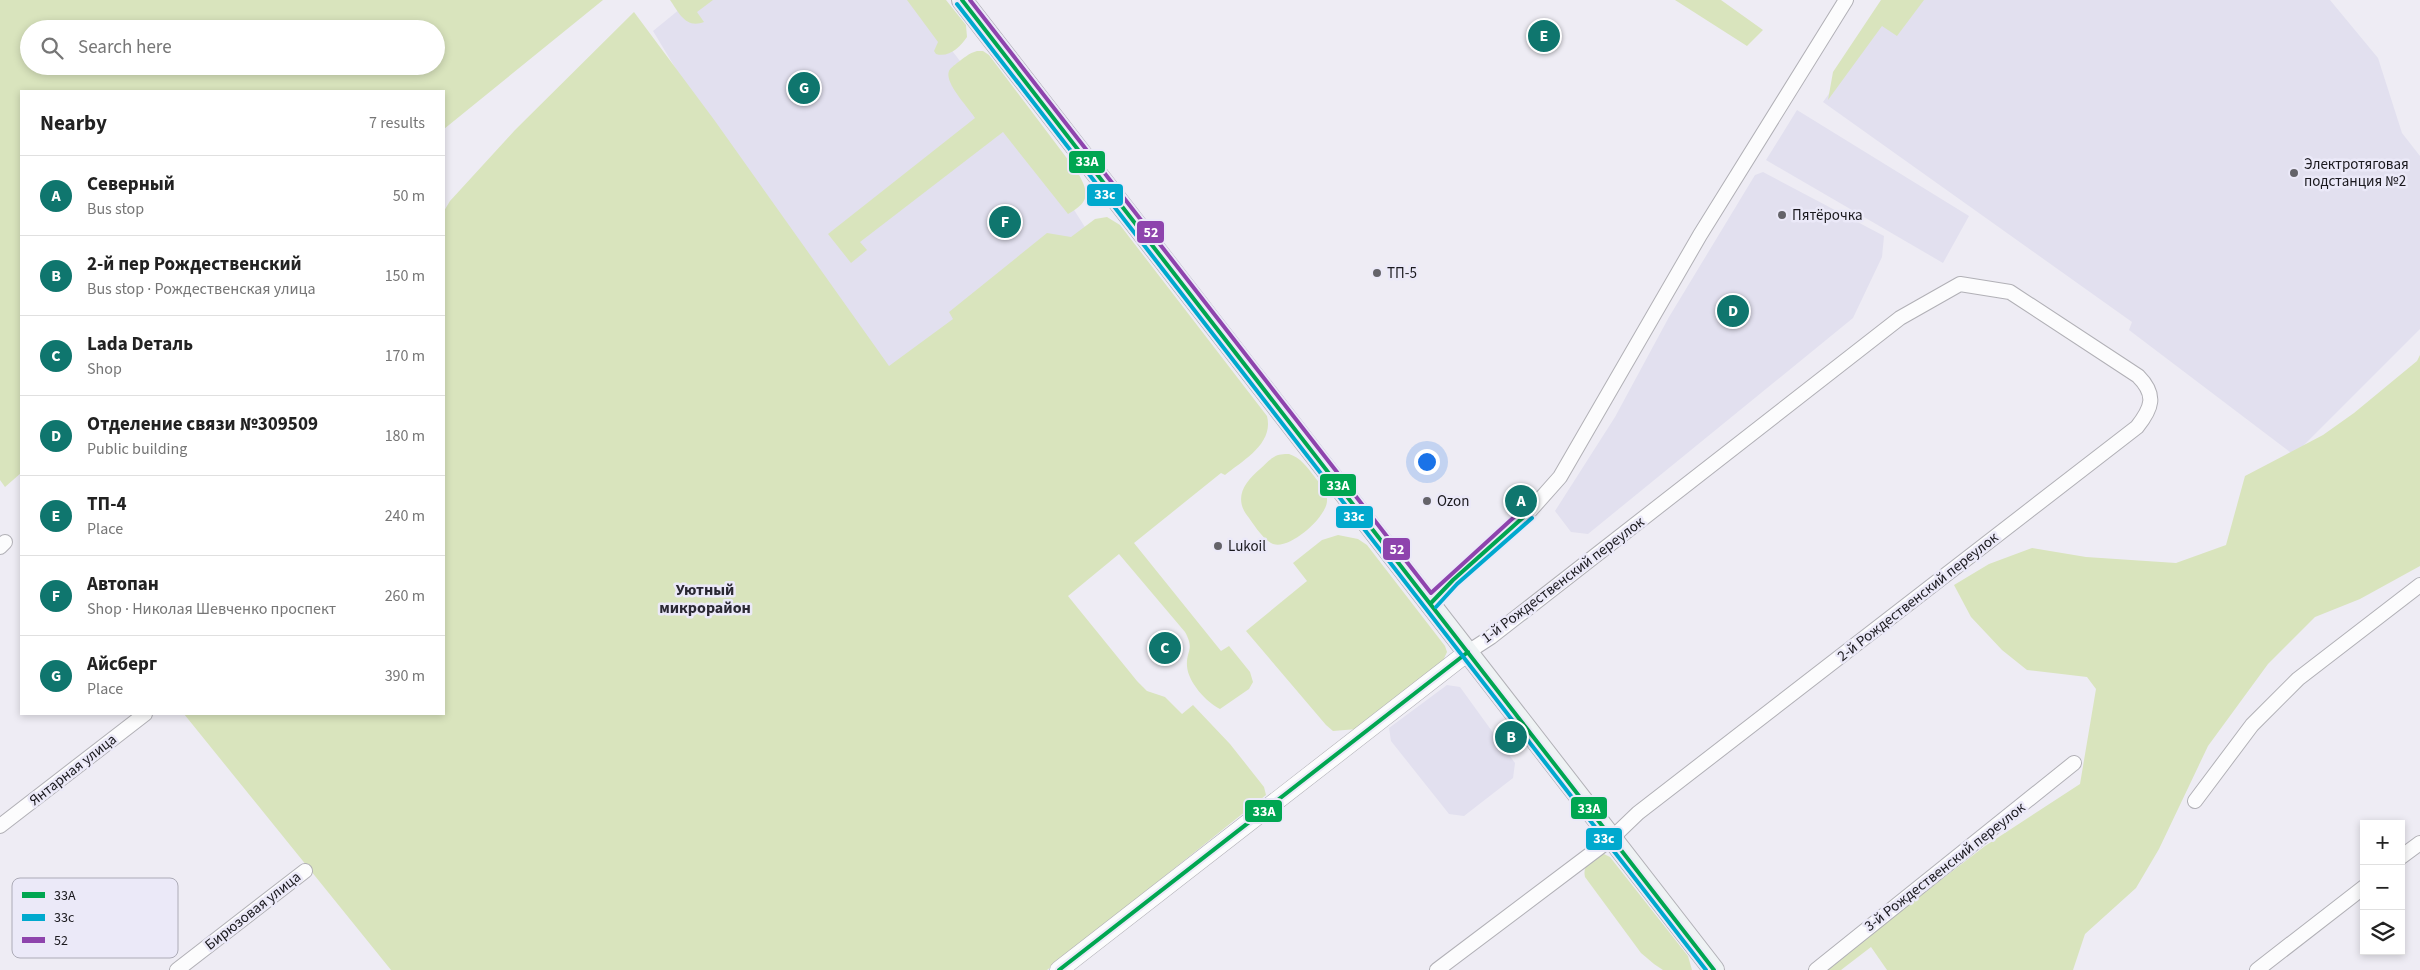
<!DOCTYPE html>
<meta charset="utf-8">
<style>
body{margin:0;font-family:"Source Sans 3",sans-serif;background:#f2f2f2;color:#222}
.controls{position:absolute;right:15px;bottom:15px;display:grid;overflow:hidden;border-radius:0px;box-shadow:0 2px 8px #0003}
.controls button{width:45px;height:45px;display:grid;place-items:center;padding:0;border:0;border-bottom:1px solid #e0e0e0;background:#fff;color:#222;font:25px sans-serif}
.you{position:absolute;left:1426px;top:461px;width:18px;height:18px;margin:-12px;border:4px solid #fff;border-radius:50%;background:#1a73e8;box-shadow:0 0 0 8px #1a73e833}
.badge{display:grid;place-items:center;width:32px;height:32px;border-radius:50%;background:#0f766e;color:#fff;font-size:16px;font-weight:700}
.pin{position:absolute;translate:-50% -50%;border:2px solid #fff;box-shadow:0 1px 5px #0006}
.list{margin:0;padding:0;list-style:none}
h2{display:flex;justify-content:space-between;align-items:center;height:65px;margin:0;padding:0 20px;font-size:21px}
h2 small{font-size:16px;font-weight:400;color:#767676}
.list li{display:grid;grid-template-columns:32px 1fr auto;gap:15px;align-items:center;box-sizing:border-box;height:80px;padding:0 20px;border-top:1px solid #e0e0e0}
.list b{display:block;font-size:19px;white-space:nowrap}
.list p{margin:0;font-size:16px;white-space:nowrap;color:#767676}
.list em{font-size:16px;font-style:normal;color:#767676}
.icon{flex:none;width:28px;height:28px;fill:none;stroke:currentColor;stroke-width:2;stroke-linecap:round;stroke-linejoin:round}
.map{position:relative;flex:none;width:2420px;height:970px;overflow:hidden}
.search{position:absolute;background:#fff;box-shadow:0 2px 8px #0003;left:20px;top:20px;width:425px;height:55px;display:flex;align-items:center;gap:12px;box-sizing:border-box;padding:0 18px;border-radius:28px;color:#767676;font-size:19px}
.panel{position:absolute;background:#fff;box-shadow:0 2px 8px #0003;left:20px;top:90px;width:425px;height:625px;border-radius:0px}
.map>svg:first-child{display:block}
.built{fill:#e2e0ef}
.green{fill:#d9e4bd;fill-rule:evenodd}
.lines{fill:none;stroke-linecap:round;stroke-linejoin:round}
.minor-casing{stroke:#b1b0b6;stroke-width:16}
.tertiary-casing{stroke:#b1b0b6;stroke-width:19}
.secondary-casing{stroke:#b1b0b6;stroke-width:22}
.minor{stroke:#fcfcfd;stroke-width:14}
.tertiary{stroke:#fcfcfd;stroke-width:18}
.secondary{stroke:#eff3f4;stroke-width:20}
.bus-1-casing{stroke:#ebe9f8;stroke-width:8}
.bus-2-casing{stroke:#ebe9f8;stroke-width:8}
.bus-3-casing{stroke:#ebe9f8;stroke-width:8}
.bus-1{stroke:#00a651;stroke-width:4}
.bus-2{stroke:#00a9ce;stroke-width:4}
.bus-3{stroke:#8e44ad;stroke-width:4}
.poi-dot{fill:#646369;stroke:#ebe9f8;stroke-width:2}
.labels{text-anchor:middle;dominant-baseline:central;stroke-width:5;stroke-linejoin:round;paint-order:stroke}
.poi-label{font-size:15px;fill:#1a191e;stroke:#ebe9f8;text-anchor:start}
.street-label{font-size:15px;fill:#1a191e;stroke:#ebe9f8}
.neighbourhood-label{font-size:16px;font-weight:bold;fill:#2a2833;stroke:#ebe9f8}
.key{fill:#ebe9f8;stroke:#acabb7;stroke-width:1}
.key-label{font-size:14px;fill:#1a191e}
.line-badge{stroke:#ebe9f8;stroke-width:2}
.badge-label{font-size:14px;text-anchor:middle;font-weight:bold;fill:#fff}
</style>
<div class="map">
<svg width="2420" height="970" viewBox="0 0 2420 970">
<rect width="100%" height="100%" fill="#eeecf4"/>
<path class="built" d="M691,0H913L1071,205L1088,232L893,385L708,122L653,31Z
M1921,0H2330L2378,58L2402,133L2420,156V329L2294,455L2129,330L2132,322L1823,102L1881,21Z
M1797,110L1969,216L1943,263L1766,160Z
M1763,172L1884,236L1882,257L1853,318L1588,534L1571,532L1555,511L1615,417L1669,317L1755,175Z
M1447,685L1460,687L1515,763L1513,778L1464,816L1449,814L1391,741L1389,728Z"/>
<path class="green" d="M0,0H603L444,129V91H21V473L5,487L0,480ZM29,29H436V66H29Z
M670,0H713L697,12L704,22C686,29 679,13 670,0Z
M907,0H946L966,25L967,37C960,47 949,58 936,54L934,51L938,42Z
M1675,0H1721L1763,30L1747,46Z
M1881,0H1924L1897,36L1882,26L1828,100L1833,72Z
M634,12L715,121L889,366L953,319L949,312L1047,233L1071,237L1095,219L1107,217L1120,225L1267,416C1274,444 1243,460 1225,475L1221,473L1134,543L1221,651L1229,646L1250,672L1253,682L1249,689L1220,709C1206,702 1188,682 1187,666C1186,650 1195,650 1185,632L1119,554L1068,596L1137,681L1147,691L1165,697L1182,714L1193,705L1230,744L1264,787L1266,795L1047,970H391L184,714H444V211L450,201L515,130Z
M977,51H983L989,55L1078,173C1090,194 1089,202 1068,214L1003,132L860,242L867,250L851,263L828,234L975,118C969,108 944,83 949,71C950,68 955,65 957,63C964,58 969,53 977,51Z
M2420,355V566L2360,599L2315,617L2268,664L2208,746L2159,849L2136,888L2085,934L2073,970H1887L1871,947L1841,970H1824L1985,846L2080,784L2096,689L2087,677L2027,670L2002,650L1971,617L1954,585L1989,564L2032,548L2086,557L2176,563L2226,545L2245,476L2323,435L2354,413L2417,361Z
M1289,454C1301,458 1307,467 1314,476C1319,483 1327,490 1327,499C1329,516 1287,553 1271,543C1261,537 1253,523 1246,514C1234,496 1246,481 1260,469C1265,465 1268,460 1274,457C1278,454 1284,454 1289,454Z
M1338,535L1358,539L1367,545L1445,646L1447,652L1441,665L1357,729L1333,731L1326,725L1246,631L1307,581L1293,563L1322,540Z
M1604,854L1610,857L1688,956L1692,970H1663L1654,964L1641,953L1585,877C1582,865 1592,857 1604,854Z"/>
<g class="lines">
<g class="minor-casing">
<path id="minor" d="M0,547L5,542
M1431,603L1453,580L1528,513L1560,477L1700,235L1846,0
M2195,801L2252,725L2298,679L2420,585
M0,826L145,714
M2401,857L2420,843
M177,970L305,871
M1437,970L1612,838L1638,813L2137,427C2152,408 2157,395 2138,376L2010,292L1960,284L1900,318L1491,637L1468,652
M1816,970L2074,763
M2257,970L2364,887"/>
</g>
<g class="tertiary-casing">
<path id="tertiary" d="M1059,970L1468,652"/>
</g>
<g class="secondary-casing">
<path id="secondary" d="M962,0L1714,970"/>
</g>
<use href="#minor" class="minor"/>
<use href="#tertiary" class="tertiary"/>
<use href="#secondary" class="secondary"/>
<g class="bus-1-casing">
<path id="bus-1" d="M962,0L1714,970
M1431,603L1453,580L1528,513
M1059,970L1468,652"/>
</g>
<g class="bus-2-casing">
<path id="bus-2" d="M957,4L1706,970
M1436,607L1457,584L1532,518"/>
</g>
<g class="bus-3-casing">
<path id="bus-3" d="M970,0L1431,593L1524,508"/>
</g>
<use href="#bus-1" class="bus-1"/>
<use href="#bus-2" class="bus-2"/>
<use href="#bus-3" class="bus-3"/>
</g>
<g class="poi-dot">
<circle cx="2294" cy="173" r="5"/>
<circle cx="1782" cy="215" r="5"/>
<circle cx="1377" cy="273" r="5"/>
<circle cx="1427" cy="501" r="5"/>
<circle cx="1218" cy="546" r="5"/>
</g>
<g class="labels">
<g class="poi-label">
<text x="2304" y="164">Электротяговая<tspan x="2304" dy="17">подстанция №2</tspan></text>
<text x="1792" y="215">Пятёрочка</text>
<text x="1387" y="273">ТП-5</text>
<text x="1437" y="501">Ozon</text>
<text x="1228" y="546">Lukoil</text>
</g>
<g class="street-label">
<text transform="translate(1563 580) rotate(-37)">1-й Рождественский переулок</text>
<text transform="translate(1918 597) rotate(-38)">2-й Рождественский переулок</text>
<text transform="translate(73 770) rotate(-38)">Янтарная улица</text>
<text transform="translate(1945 867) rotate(-38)">3-й Рождественский переулок</text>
<text transform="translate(253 911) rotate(-38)">Бирюзовая улица</text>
</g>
<g class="neighbourhood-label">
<text x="705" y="590">Уютный<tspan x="705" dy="18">микрорайон</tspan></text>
</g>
</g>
<rect x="12" y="878" width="166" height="80" rx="8" class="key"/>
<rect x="22" y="892" width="23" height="6" fill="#00a651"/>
<rect x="22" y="914" width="23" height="7" fill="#00a9ce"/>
<rect x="22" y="937" width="23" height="6" fill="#8e44ad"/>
<g class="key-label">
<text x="54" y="900">33А</text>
<text x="54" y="922">33с</text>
<text x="54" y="945">52</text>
</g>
<g class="line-badge">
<rect x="1068" y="150" width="38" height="24" rx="5" fill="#00a651"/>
<rect x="1086" y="183" width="38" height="24" rx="5" fill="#00a9ce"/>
<rect x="1136" y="220" width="29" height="24" rx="5" fill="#8e44ad"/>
<rect x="1319" y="473" width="38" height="24" rx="5" fill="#00a651"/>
<rect x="1335" y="505" width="39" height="24" rx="5" fill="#00a9ce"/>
<rect x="1382" y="537" width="29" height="24" rx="5" fill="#8e44ad"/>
<rect x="1570" y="796" width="38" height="24" rx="5" fill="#00a651"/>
<rect x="1244" y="799" width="39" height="24" rx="5" fill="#00a651"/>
<rect x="1585" y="827" width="38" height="24" rx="5" fill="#00a9ce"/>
</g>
<g class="badge-label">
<text x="1087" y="166">33А</text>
<text x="1105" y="199">33с</text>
<text x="1151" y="237">52</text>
<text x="1338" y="490">33А</text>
<text x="1354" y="521">33с</text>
<text x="1397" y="554">52</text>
<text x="1589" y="813">33А</text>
<text x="1264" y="816">33А</text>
<text x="1604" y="843">33с</text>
</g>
</svg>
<div class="controls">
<button>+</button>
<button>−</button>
<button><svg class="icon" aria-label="layers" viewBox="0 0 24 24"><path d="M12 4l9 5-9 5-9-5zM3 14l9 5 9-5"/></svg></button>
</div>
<div class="you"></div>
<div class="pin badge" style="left:1521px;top:501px">A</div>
<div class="pin badge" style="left:1511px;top:737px">B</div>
<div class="pin badge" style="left:1165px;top:648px">C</div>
<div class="pin badge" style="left:1733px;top:311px">D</div>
<div class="pin badge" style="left:1544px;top:36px">E</div>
<div class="pin badge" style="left:1005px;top:222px">F</div>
<div class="pin badge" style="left:804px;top:88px">G</div>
<div class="search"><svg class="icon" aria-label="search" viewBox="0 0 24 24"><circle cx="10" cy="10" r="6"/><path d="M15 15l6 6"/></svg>Search here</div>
<section class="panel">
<h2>Nearby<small>7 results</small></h2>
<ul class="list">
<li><span class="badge">A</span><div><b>Северный</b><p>Bus stop</p></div><em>50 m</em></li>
<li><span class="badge">B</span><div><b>2-й пер Рождественский</b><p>Bus stop · Рождественская улица</p></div><em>150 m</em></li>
<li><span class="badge">C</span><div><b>Lada Dеталь</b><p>Shop</p></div><em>170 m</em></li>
<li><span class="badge">D</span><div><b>Отделение связи №309509</b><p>Public building</p></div><em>180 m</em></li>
<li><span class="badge">E</span><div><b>ТП-4</b><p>Place</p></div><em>240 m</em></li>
<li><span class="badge">F</span><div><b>Автопан</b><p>Shop · Николая Шевченко проспект</p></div><em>260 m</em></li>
<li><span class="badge">G</span><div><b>Айсберг</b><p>Place</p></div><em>390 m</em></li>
</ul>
</section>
</div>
